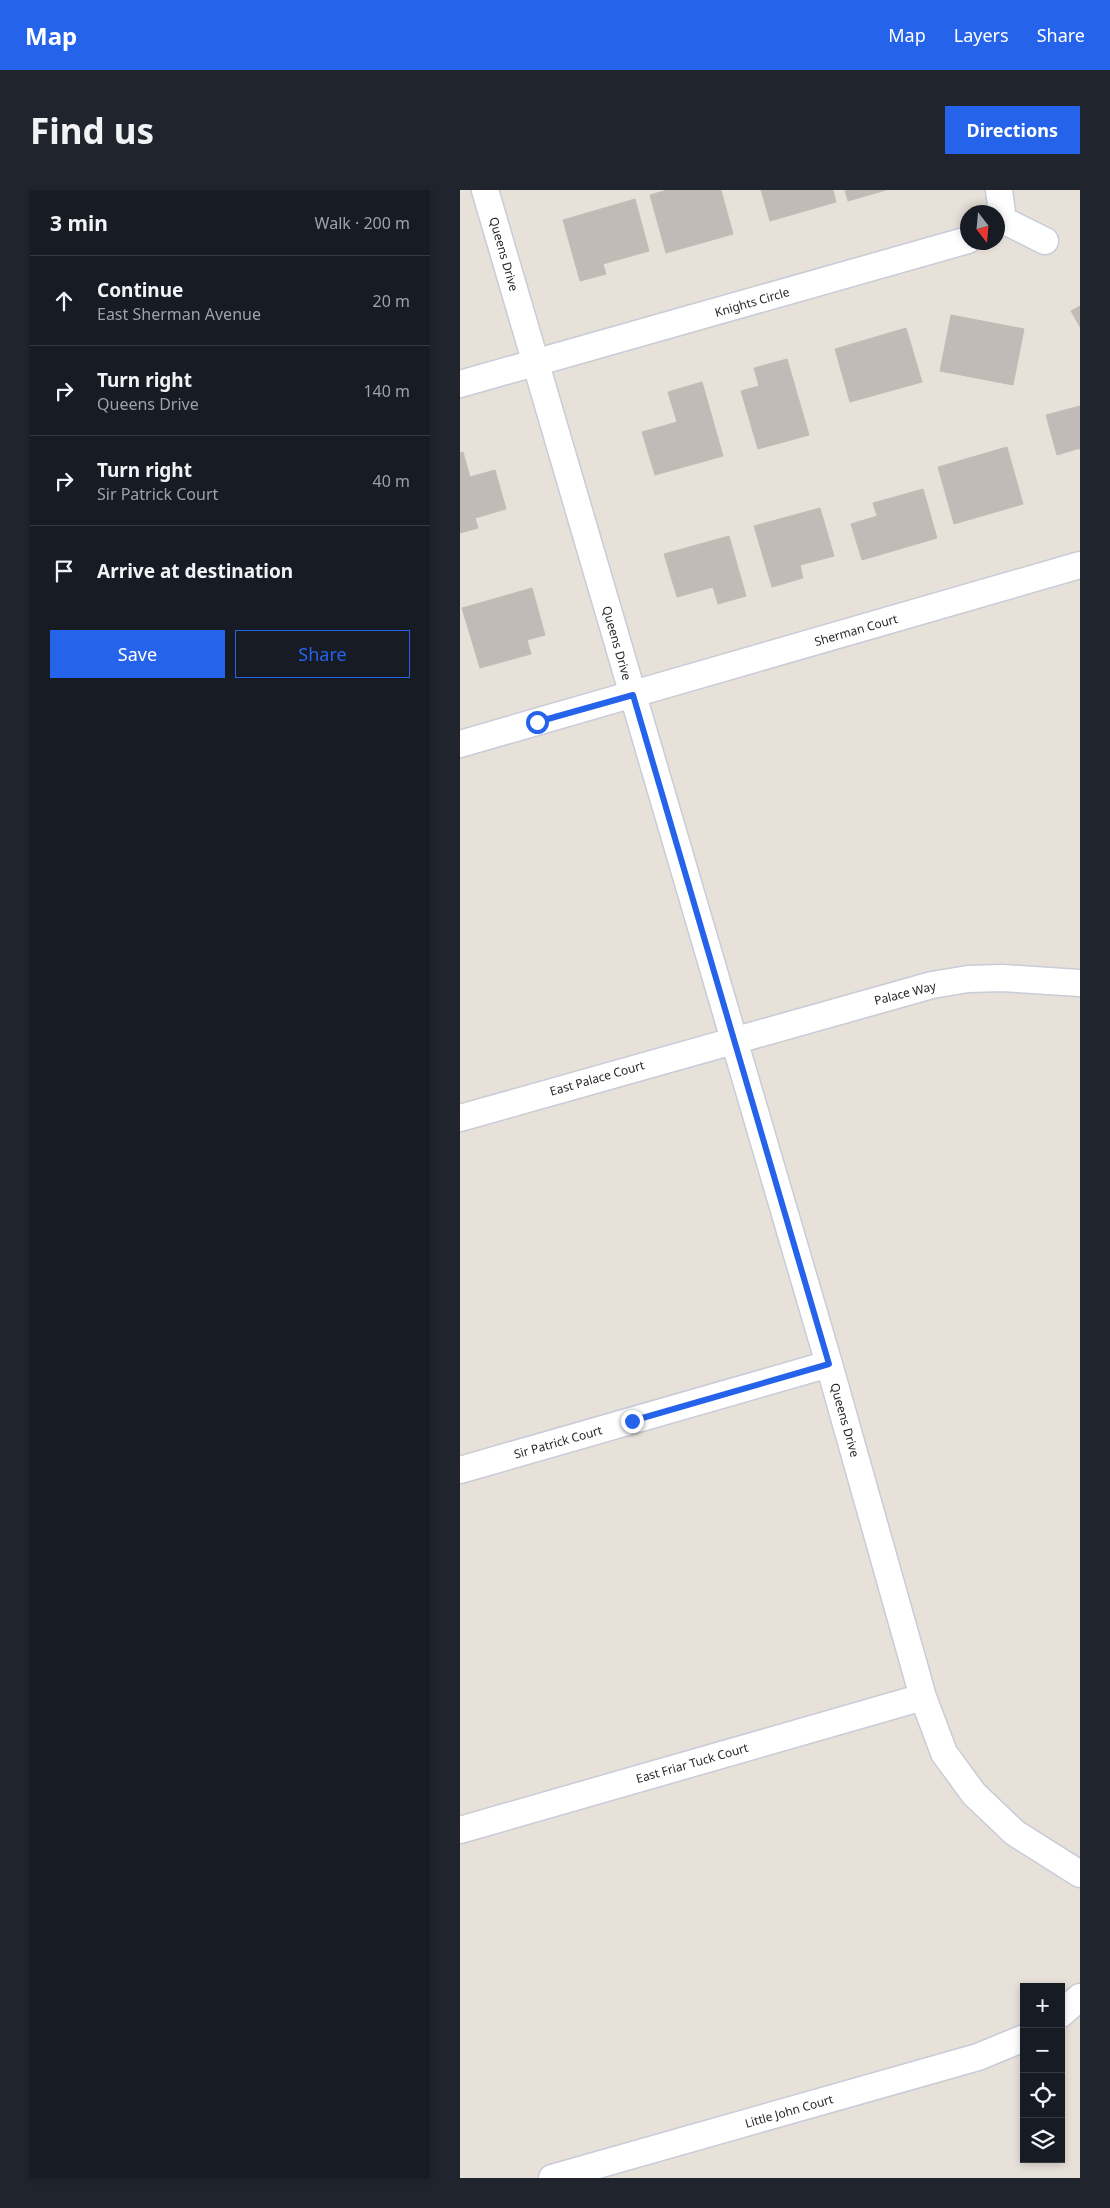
<!DOCTYPE html>
<meta charset="utf-8">
<style>
body{margin:0;font-family:"Noto Sans",sans-serif;background:#20242c;color:#f1f3f6}
.controls{position:absolute;right:15px;bottom:15px;display:grid;overflow:hidden;border-radius:0px;box-shadow:0 2px 8px #0003}
.controls button{width:45px;height:45px;display:grid;place-items:center;padding:0;border:0;border-bottom:1px solid #363941;background:#171b24;color:#f1f3f6;font:25px sans-serif}
.compass{position:absolute;left:500px;top:15px;width:45px;height:45px;border-radius:50%;background:#171b24;box-shadow:0 2px 8px #0003;rotate:164deg}
.stop{position:absolute;width:15px;height:15px;margin:-11px;border:4px solid #2563eb;border-radius:50%;background:#fff}
.stop.end{background:#2563eb;border-color:#fff;box-shadow:0 1px 5px #0008}
.list{margin:0;padding:0;list-style:none}
h2{display:flex;justify-content:space-between;align-items:center;height:65px;margin:0;padding:0 20px;font-size:21px}
h2 small{font-size:16px;font-weight:400;color:#9ea1a6}
.list li{display:grid;grid-template-columns:32px 1fr auto;gap:15px;align-items:center;box-sizing:border-box;height:90px;padding:0 20px;border-top:1px solid #363941}
.list b{display:block;font-size:19px;white-space:nowrap}
.list p{margin:0;font-size:16px;white-space:nowrap;color:#9ea1a6}
.list em{font-size:16px;font-style:normal;color:#9ea1a6}
.actions{display:flex;gap:10px;padding:15px 20px}
.actions a{flex:1;padding:11px 0;border:1px solid #2563eb;border-radius:0px;text-align:center;font-size:18px;color:#2563eb}
.actions .main{background:#2563eb;color:#fff}
.icon{flex:none;width:28px;height:28px;fill:none;stroke:currentColor;stroke-width:2;stroke-linecap:round;stroke-linejoin:round}
.map{position:relative;flex:none;width:620px;height:1988px;overflow:hidden;border-radius:0px}
header{display:flex;align-items:center;gap:30px;box-sizing:border-box;height:70px;padding:0 25px;background:#2563eb;color:#fff}
header strong{font-size:24px}
nav{display:flex;gap:28px;margin-inline-start:auto;font-size:18px}
.intro{display:flex;align-items:center;justify-content:space-between;box-sizing:border-box;height:120px;padding:0 30px}
h1{margin:0;font-size:35px}
.button{padding:12px 22px;border-radius:0px;background:#2563eb;color:#fff;font-size:18px;font-weight:700}
main{display:flex;gap:30px;padding:0 30px}
aside{flex:1;background:#171b24;border-radius:0px;box-shadow:0 2px 8px #0003}
.map>svg:first-child{display:block}
.building{fill:#c0bbb6;stroke:#c3bcb4}
.lines{fill:none;stroke-linecap:round;stroke-linejoin:round}
.street-casing{stroke:#c8ccd7;stroke-width:29}
.street{stroke:#fff;stroke-width:26}
.route{stroke:#2563eb;stroke-width:6}
.labels{text-anchor:middle;dominant-baseline:central;stroke-width:4.5;stroke-linejoin:round;paint-order:stroke}
.street-label{font-size:12px;fill:#272727;stroke:#fff}
</style>
<header>
<strong>Map</strong>
<nav><a>Map</a><a>Layers</a><a>Share</a></nav>
</header>
<div class="intro"><h1>Find us</h1><a class="button">Directions</a></div>
<main>
<aside>
<h2>3 min<small>Walk · 200 m</small></h2>
<ul class="list">
<li><svg class="icon" aria-label="ahead" viewBox="0 0 24 24"><path d="M12 20V5M6 11l6-6 6 6"/></svg><div><b>Continue</b><p>East Sherman Avenue</p></div><em>20 m</em></li>
<li><svg class="icon" aria-label="right" viewBox="0 0 24 24"><path d="M7 20v-9h11M14 6l5 5-5 5"/></svg><div><b>Turn right</b><p>Queens Drive</p></div><em>140 m</em></li>
<li><svg class="icon" aria-label="right" viewBox="0 0 24 24"><path d="M7 20v-9h11M14 6l5 5-5 5"/></svg><div><b>Turn right</b><p>Sir Patrick Court</p></div><em>40 m</em></li>
<li><svg class="icon" aria-label="arrive" viewBox="0 0 24 24"><path d="M6 21V4h12l-3 4 3 4H6"/></svg><div><b>Arrive at destination</b></div></li>
</ul>
<div class="actions"><a class="main">Save</a><a>Share</a></div>
</aside>
<div class="map">
<svg width="620" height="1988" viewBox="0 0 620 1988">
<rect width="100%" height="100%" fill="#e8e1da"/>
<path class="building" d="M207,0H261L273,44L206,63L190,5Z
M301,0H373L376,12L310,31Z
M385,0H426L388,11Z
M175,9L189,61L143,74L146,84L120,91L103,30Z
M620,116V137L611,121Z
M491,125L564,139L553,195L480,181Z
M446,138L462,192L390,212L375,159Z
M327,169L349,245L298,259L281,201L299,196L294,178Z
M242,192L263,266L195,285L182,242L217,232L208,202Z
M620,216V260V258L597,265L586,225Z
M547,257L563,314L494,334L478,277Z
M3,262L10,287L35,280L46,319L15,328L18,338L0,343V263Z
M463,299L477,348L402,370L391,334L417,326L413,313Z
M360,318L374,366L340,375L343,388L312,397L294,336Z
M269,346L286,406L258,414L253,397L217,407L204,364Z
M72,398L85,445L67,450L71,464L20,478L2,418Z"/>
<g class="lines">
<g class="street-casing">
<path id="street" d="M25,0L369,1174L463,1507L484,1563L514,1604L555,1643L620,1684
M543,30L585,51
M538,34L543,30L539,0
M0,194L508,50
M0,554L620,375
M0,928L472,795L508,789L542,788L620,793
M0,1280L369,1174
M0,1640L463,1507
M601,1824L620,1807
M92,1988L518,1867L564,1848"/>
</g>
<use href="#street" class="street"/>
</g>
<g class="lines">
<path class="route" d="M77,532L173,505L369,1174L172,1231"/>
</g>
<g class="labels">
<g class="street-label">
<text transform="translate(44 64) rotate(74)">Queens Drive</text>
<text transform="translate(292 112) rotate(-16)">Knights Circle</text>
<text transform="translate(396 440) rotate(-16)">Sherman Court</text>
<text transform="translate(157 453) rotate(74)">Queens Drive</text>
<text transform="translate(445 803) rotate(-14)">Palace Way</text>
<text transform="translate(137 888) rotate(-16)">East Palace Court</text>
<text transform="translate(385 1230) rotate(74)">Queens Drive</text>
<text transform="translate(98 1252) rotate(-16)">Sir Patrick Court</text>
<text transform="translate(232 1573) rotate(-16)">East Friar Tuck Court</text>
<text transform="translate(329 1921) rotate(-16)">Little John Court</text>
</g>
</g>
</svg>
<div class="controls">
<button>+</button>
<button>−</button>
<button><svg class="icon" aria-label="locate" viewBox="0 0 24 24"><circle cx="12" cy="12" r="6"/><path d="M12 2v4M12 18v4M2 12h4M18 12h4"/></svg></button>
<button><svg class="icon" aria-label="layers" viewBox="0 0 24 24"><path d="M12 4l9 5-9 5-9-5zM3 14l9 5 9-5"/></svg></button>
</div>
<svg class="compass" viewBox="-18 -18 36 36"><path d="M0-13l5 13h-10z" fill="#e53935"/><path d="M0 13l5-13h-10z" fill="#9ea1a6"/></svg>
<div class="stop" style="left:77px;top:532px"></div>
<div class="stop end" style="left:172px;top:1231px"></div>
</div>
</main>
